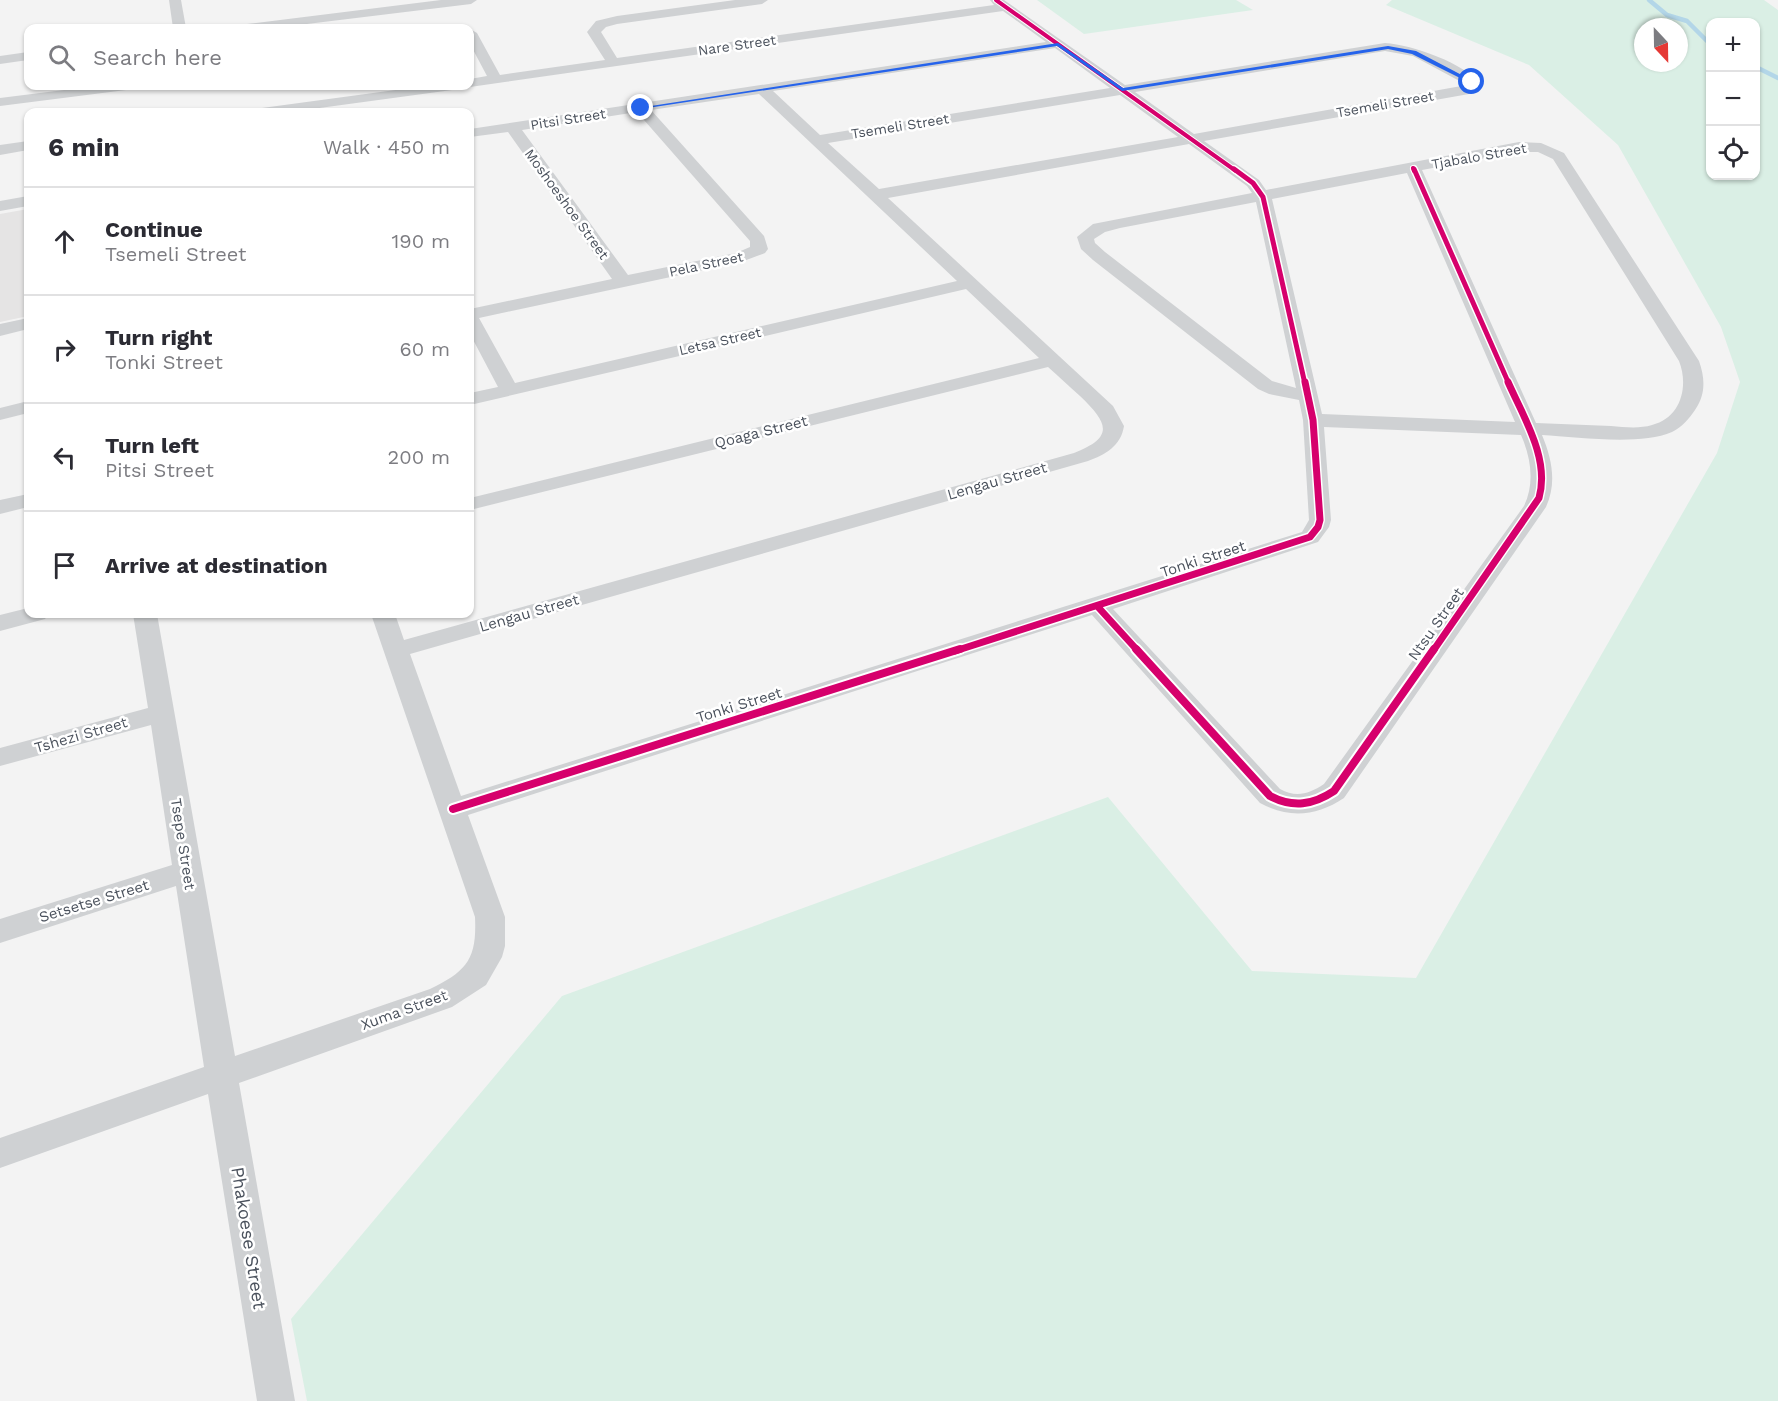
<!DOCTYPE html>
<meta charset="utf-8">
<style>
body{margin:0;font-family:"Work Sans",sans-serif;background:#f7f7f7;color:#2b2b33}
.controls{position:absolute;right:18px;top:18px;display:grid;overflow:hidden;border-radius:12px;box-shadow:0 2px 4px #0004}
.controls button{width:54px;height:54px;display:grid;place-items:center;padding:0;border:0;border-bottom:2px solid #e1e1e2;background:#fff;color:#2b2b33;font:30px sans-serif}
.compass{position:absolute;left:1634px;top:18px;width:54px;height:54px;border-radius:50%;background:#fff;box-shadow:0 2px 4px #0004;rotate:158deg}
.stop{position:absolute;width:18px;height:18px;margin:-14px;border:4px solid #2563eb;border-radius:50%;background:#fff}
.stop.end{background:#2563eb;border-color:#fff;box-shadow:0 2px 6px #0008}
.list{margin:0;padding:0;list-style:none}
h2{display:flex;justify-content:space-between;align-items:center;height:78px;margin:0;padding:0 24px;font-size:26px}
h2 small{font-size:20px;font-weight:400;color:#7c7c81}
.list li{display:grid;grid-template-columns:39px 1fr auto;gap:18px;align-items:center;box-sizing:border-box;height:108px;padding:0 24px;border-top:2px solid #e1e1e2}
.list b{display:block;font-size:22px;white-space:nowrap}
.list p{margin:0;font-size:20px;white-space:nowrap;color:#7c7c81}
.list em{font-size:20px;font-style:normal;color:#7c7c81}
.icon{flex:none;width:33px;height:33px;fill:none;stroke:currentColor;stroke-width:2;stroke-linecap:round;stroke-linejoin:round}
.map{position:relative;flex:none;width:1778px;height:1401px;overflow:hidden}
.search{position:absolute;background:#fff;box-shadow:0 2px 4px #0004;left:24px;top:24px;width:450px;height:66px;display:flex;align-items:center;gap:15px;box-sizing:border-box;padding:0 21px;border-radius:12px;color:#7c7c81;font-size:22px}
.panel{position:absolute;background:#fff;box-shadow:0 2px 4px #0004;left:24px;top:108px;width:450px;height:510px;border-radius:12px}
.map>svg:first-child{display:block}
.education{fill:#e5e4e4}
.green{fill:#daefe5;fill-rule:evenodd}
.lines{fill:none;stroke-linecap:round;stroke-linejoin:round}
.stream{stroke:#b3d6e8;stroke-width:4.5}
.street{fill:#cfd1d3;fill-rule:evenodd}
.cycleway-far3-casing{stroke:#fff;stroke-width:6}
.cycleway-far2-casing{stroke:#fff;stroke-width:8}
.cycleway-far1-casing{stroke:#fff;stroke-width:10}
.cycleway-casing{stroke:#fff;stroke-width:12}
.cycleway-far3{stroke:#d6006c;stroke-width:4}
.cycleway-far2{stroke:#d6006c;stroke-width:5}
.cycleway-far1{stroke:#d6006c;stroke-width:7}
.cycleway{stroke:#d6006c;stroke-width:8}
.route{fill:#2563eb}
.labels{text-anchor:middle;dominant-baseline:central;stroke-width:5;stroke-linejoin:round;paint-order:stroke}
.far-street-label{font-size:14px;fill:#4b525d;stroke:#fff}
.street-label{font-size:15px;fill:#4b525d;stroke:#fff}
.near-street-label{font-size:18px;fill:#4b525d;stroke:#fff}
</style>
<div class="map">
<svg width="1778" height="1401" viewBox="0 0 1778 1401">
<rect width="100%" height="100%" fill="#f3f3f3"/>
<path class="education" d="M28,209V316L0,322V214Z"/>
<path class="green" d="M1037,0H1236L1253,10L1084,34Z
M1392,0H1764L1778,10V1401H307L291,1319L562,996L1108,797L1252,971L1416,978L1717,453L1740,382L1721,327L1618,145L1529,65L1386,5ZM1710,22H1756V176H1710ZM1643,27H1679V63H1643Z"/>
<g class="lines">
<path class="stream" d="M1649,0L1667,15L1687,21L1710,44
M1756,67L1778,78"/>
<path class="street" d="M169,0H181L186,28H173Z
M441,0H477L471,4L274,28H240L247,24Z
M735,0H768L762,4L617,24L606,27L601,32L617,58L994,5L990,0H1004L1125,85L1385,43C1413,45 1465,63 1482,86L1469,94L1204,141L1259,180L1266,190L1519,142L1541,143L1564,153L1699,361C1705,378 1706,394 1695,410C1689,419 1682,427 1672,432C1640,446 1577,437 1542,435C1552,459 1557,483 1546,507L1344,798C1317,816 1289,819 1260,803L1092,615L468,815L505,917V946L502,957L486,985L452,1007L239,1083L295,1401H257L208,1094L0,1168V1138L204,1067L176,886L0,943V919L172,865L151,725L0,766V748L148,708L133,614H157L235,1056L430,989C467,971 477,959 475,917L371,614H395L404,640L1074,453C1116,437 1107,422 1080,396C1069,386 1059,377 1048,367L470,510V498L1039,358L966,289L470,405V393L498,387L470,334V309L612,279L508,132L470,137V129L1046,42L1003,11L470,87L465,86H470V79L487,76L470,44V29L477,33L500,75L605,60L587,32L596,21L617,16ZM1055,48L1110,88L820,135L773,91ZM1385,51L1413,56L1467,85L1194,134L1135,92ZM759,94L957,281L515,383L479,318L741,262L765,253L768,249L764,236L651,110ZM1120,95L1178,137L879,189L828,143ZM637,112L750,241V247L736,253L628,275L522,130ZM1189,144L1247,186L1252,193L1093,224L1077,237L1081,249L1093,260L1258,389L1269,394L1299,400L1303,420L1309,520L1302,532L461,796L410,654L1088,461C1105,455 1121,446 1124,426L1113,406L888,198ZM1519,152H1538L1553,159L1679,361C1689,386 1681,418 1652,425C1639,429 1624,427 1611,426C1586,425 1561,424 1536,423L1422,170ZM1407,173L1515,422L1322,414L1272,199ZM1256,202L1296,388L1272,381L1105,252L1095,243L1094,239L1105,232L1120,228ZM1324,427L1521,435C1531,458 1535,483 1524,506L1324,784C1309,794 1296,798 1280,789L1113,609L1318,542L1329,527L1331,520Z
M28,52V60L0,64V56Z
M96,86H133L126,90L0,106V98Z
M425,86H459L452,90L290,112H255L262,108Z
M28,141V150L0,155V145Z
M28,196V206L0,211V201Z
M28,318V329L0,336V324Z
M28,401V413L0,420V408Z
M28,494V507L0,514V500Z
M28,608V614H49L45,619L0,631V615Z"/>
<g class="cycleway-far3-casing">
<path id="cycleway-far3" d="M996,0L1236,171
M1413,168L1414,171"/>
</g>
<g class="cycleway-far2-casing">
<path id="cycleway-far2" d="M1234,169L1253,183L1263,197L1305,384
M1414,169L1509,384"/>
</g>
<g class="cycleway-far1-casing">
<path id="cycleway-far1" d="M1098,607L1138,651
M955,651L1310,537L1318,527L1320,520L1313,420L1305,382
M1433,651L1539,498C1550,459 1524,418 1508,382"/>
</g>
<g class="cycleway-casing">
<path id="cycleway" d="M1136,649L1270,796C1293,808 1313,805 1334,791L1434,649
M453,809L960,649"/>
</g>
<use href="#cycleway-far3" class="cycleway-far3"/>
<use href="#cycleway-far2" class="cycleway-far2"/>
<use href="#cycleway-far1" class="cycleway-far1"/>
<use href="#cycleway" class="cycleway"/>
</g>
<path class="route" d="M1058,43L1123,88L1388,46L1416,51L1475,82L1470,83L1412,54L1388,49L1122,91L1057,46L641,109L638,108Z"/>
<g class="labels">
<g class="far-street-label">
<text transform="translate(737 45) rotate(-8)">Nare Street</text>
<text transform="translate(1385 104) rotate(-10)">Tsemeli Street</text>
<text transform="translate(568 119) rotate(-9)">Pitsi Street</text>
<text transform="translate(900 126) rotate(-9)">Tsemeli Street</text>
<text transform="translate(1479 156) rotate(-10)">Tjabalo Street</text>
<text transform="translate(567 204) rotate(54)">Moshoeshoe Street</text>
<text transform="translate(706 264) rotate(-12)">Pela Street</text>
<text transform="translate(720 341) rotate(-13)">Letsa Street</text>
</g>
<g class="street-label">
<text transform="translate(761 432) rotate(-14)">Qoaga Street</text>
<text transform="translate(997 481) rotate(-16)">Lengau Street</text>
<text transform="translate(1203 559) rotate(-18)">Tonki Street</text>
<text transform="translate(529 613) rotate(-16)">Lengau Street</text>
<text transform="translate(1436 624) rotate(-55)">Ntsu Street</text>
<text transform="translate(739 705) rotate(-17)">Tonki Street</text>
<text transform="translate(81 735) rotate(-16)">Tshezi Street</text>
<text transform="translate(183 844) rotate(81)">Tsepe Street</text>
<text transform="translate(94 901) rotate(-17)">Setsetse Street</text>
<text transform="translate(404 1010) rotate(-20)">Xuma Street</text>
</g>
<g class="near-street-label">
<text transform="translate(249 1238) rotate(81)">Phakoese Street</text>
</g>
</g>
</svg>
<div class="controls">
<button>+</button>
<button>−</button>
<button><svg class="icon" aria-label="locate" viewBox="0 0 24 24"><circle cx="12" cy="12" r="6"/><path d="M12 2v4M12 18v4M2 12h4M18 12h4"/></svg></button>
</div>
<svg class="compass" viewBox="-18 -18 36 36"><path d="M0-13l5 13h-10z" fill="#e53935"/><path d="M0 13l5-13h-10z" fill="#7c7c81"/></svg>
<div class="stop" style="left:1472px;top:82px"></div>
<div class="stop end" style="left:641px;top:108px"></div>
<div class="search"><svg class="icon" aria-label="search" viewBox="0 0 24 24"><circle cx="10" cy="10" r="6"/><path d="M15 15l6 6"/></svg>Search here</div>
<section class="panel">
<h2>6 min<small>Walk · 450 m</small></h2>
<ul class="list">
<li><svg class="icon" aria-label="ahead" viewBox="0 0 24 24"><path d="M12 20V5M6 11l6-6 6 6"/></svg><div><b>Continue</b><p>Tsemeli Street</p></div><em>190 m</em></li>
<li><svg class="icon" aria-label="right" viewBox="0 0 24 24"><path d="M7 20v-9h11M14 6l5 5-5 5"/></svg><div><b>Turn right</b><p>Tonki Street</p></div><em>60 m</em></li>
<li><svg class="icon" aria-label="left" viewBox="0 0 24 24"><path d="M17 20v-9H6M10 6l-5 5 5 5"/></svg><div><b>Turn left</b><p>Pitsi Street</p></div><em>200 m</em></li>
<li><svg class="icon" aria-label="arrive" viewBox="0 0 24 24"><path d="M6 21V4h12l-3 4 3 4H6"/></svg><div><b>Arrive at destination</b></div></li>
</ul>
</section>
</div>
